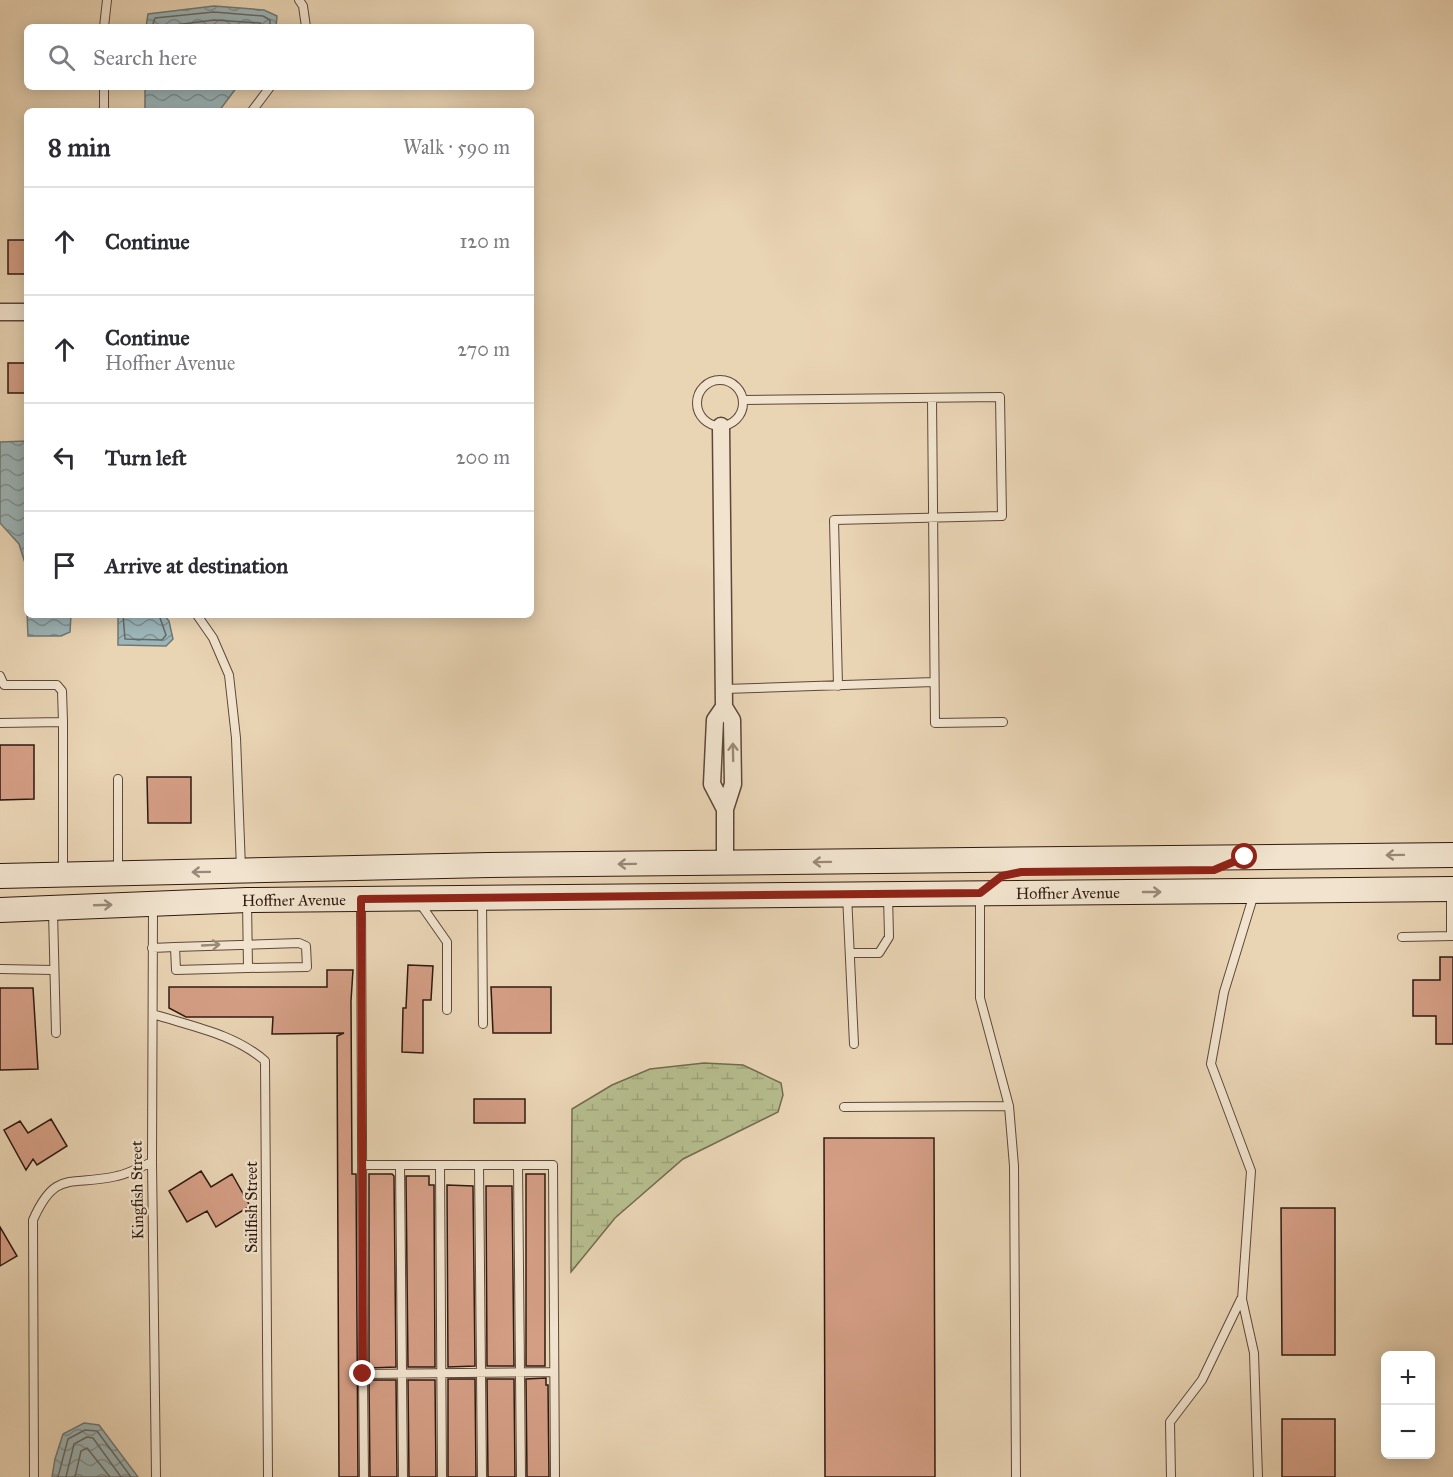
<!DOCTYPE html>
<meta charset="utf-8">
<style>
body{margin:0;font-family:"IM FELL Great Primer",serif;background:#f7f7f7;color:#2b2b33}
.controls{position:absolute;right:18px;bottom:18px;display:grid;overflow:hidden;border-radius:9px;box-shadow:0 3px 15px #0003}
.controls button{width:54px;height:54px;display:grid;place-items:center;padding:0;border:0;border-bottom:2px solid #e1e1e2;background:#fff;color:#2b2b33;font:30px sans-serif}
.stop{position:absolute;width:18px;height:18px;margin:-14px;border:4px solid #8f2418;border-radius:50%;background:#fff}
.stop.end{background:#8f2418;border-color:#fff;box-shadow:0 2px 6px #0008}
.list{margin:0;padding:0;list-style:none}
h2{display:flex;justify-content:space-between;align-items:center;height:78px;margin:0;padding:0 24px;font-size:26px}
h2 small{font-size:20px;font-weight:400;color:#7c7c81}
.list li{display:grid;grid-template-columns:39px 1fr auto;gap:18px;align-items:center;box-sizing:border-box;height:108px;padding:0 24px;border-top:2px solid #e1e1e2}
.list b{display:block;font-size:22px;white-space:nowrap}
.list p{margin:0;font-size:20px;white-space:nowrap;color:#7c7c81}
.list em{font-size:20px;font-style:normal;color:#7c7c81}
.icon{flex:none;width:33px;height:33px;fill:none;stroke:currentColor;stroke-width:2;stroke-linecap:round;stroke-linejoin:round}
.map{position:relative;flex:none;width:1453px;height:1477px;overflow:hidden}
.search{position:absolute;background:#fff;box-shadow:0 3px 15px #0003;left:24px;top:24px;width:510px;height:66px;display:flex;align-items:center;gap:15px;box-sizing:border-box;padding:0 21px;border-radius:9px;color:#7c7c81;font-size:22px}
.panel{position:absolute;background:#fff;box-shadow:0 3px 15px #0003;left:24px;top:108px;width:510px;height:510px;border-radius:9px}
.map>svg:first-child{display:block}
.wetland{fill:url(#wetland-marsh);stroke:#726c4f;stroke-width:1.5}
.water{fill:url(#water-waves);stroke:#707775;stroke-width:1.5}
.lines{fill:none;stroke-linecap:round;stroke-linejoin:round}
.shore{stroke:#666864;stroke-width:1.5}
.building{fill:#d49e85;stroke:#2f1a10;stroke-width:1.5}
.lane-casing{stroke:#5e4839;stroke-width:10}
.street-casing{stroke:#5e4839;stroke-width:19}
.secondary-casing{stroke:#2f1a10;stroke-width:26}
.lane{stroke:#f1e3ce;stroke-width:8}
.street{stroke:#f1e3ce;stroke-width:16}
.secondary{stroke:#f1e3ce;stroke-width:24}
.oneway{stroke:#9a8978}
.route{stroke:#8f2418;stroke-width:8}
.labels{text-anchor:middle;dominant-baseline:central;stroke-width:4.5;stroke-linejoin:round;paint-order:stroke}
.street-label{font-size:16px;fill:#2f1a10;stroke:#f1e3ce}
</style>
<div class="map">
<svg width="1453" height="1477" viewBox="0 0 1453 1477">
<defs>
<pattern id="wetland-marsh" width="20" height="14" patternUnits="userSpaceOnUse" patternTransform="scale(1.5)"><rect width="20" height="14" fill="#b6bd8e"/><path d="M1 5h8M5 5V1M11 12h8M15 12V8" fill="none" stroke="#9da279"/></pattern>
<pattern id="water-waves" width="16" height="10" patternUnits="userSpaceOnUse" patternTransform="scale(1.5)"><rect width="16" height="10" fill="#9cb5b8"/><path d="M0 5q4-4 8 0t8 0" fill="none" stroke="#809294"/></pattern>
</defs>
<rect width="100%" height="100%" fill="#e9d4b4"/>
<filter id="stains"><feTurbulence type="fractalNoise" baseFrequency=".00333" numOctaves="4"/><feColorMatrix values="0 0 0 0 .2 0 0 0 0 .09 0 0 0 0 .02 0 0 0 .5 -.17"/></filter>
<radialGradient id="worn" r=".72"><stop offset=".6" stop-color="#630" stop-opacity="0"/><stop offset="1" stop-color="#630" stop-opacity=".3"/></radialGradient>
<path class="wetland" d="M704,1063L743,1065L781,1083L783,1095L778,1112L683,1159L615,1218L571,1272L572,1109L612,1085L650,1069Z"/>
<path class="water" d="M214,6L264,10L277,16L276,27H146L148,14Z
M145,87H237L219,111H145Z
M27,441V615H71L70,632L61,636H28L25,563L19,544L0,523V442Z
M118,615H164L169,621L173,639L166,646L118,645Z
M84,1423L99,1425L138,1477H52L55,1459L63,1434Z"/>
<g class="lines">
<path class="shore" d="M152,27L155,18L214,12L263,16L270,20V27
M159,27L214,20L260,23L263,27
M123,615L125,639L162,640L166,635L159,615
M58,1477L68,1439L85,1430L97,1431L131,1477
M66,1477L74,1444L87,1437L93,1438L121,1477
M75,1477L81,1451L87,1448L110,1477"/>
</g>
<path class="building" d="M8,240H27V274H8Z
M8,363H27V393H8Z
M0,745H34V799L0,800Z
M147,777H191V823H148Z
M1440,957H1453V1044H1436V1016H1413V980H1440Z
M408,965L433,966L431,1000H423V1053L402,1052L403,1008H406Z
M327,970H353L351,1001L352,1174H356L358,1477H339L337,1036L344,1033L272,1034L273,1017H186L169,1008V987H327Z
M491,987H551V1033H493Z
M0,988H33L38,1069L0,1070Z
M474,1099H525V1123H474Z
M51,1119L67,1146L37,1165L33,1159L26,1170L4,1130L20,1121L28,1133Z
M824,1138H934L935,1477H825Z
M201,1171L211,1187L232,1174L250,1206L216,1227L207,1211L187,1222L169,1191Z
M369,1174H392L394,1176L396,1367L369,1368Z
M526,1174H545V1366H526Z
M406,1176H429V1185H434L435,1367H408Z
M447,1185L473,1186L475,1366L448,1367Z
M486,1186H512L514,1366H487Z
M1281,1208H1335V1355H1282Z
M0,1227L17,1256L0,1266Z
M546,1378V1385H548L549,1477H527L526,1379Z
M448,1379H475L476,1477H448Z
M487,1379H514L515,1477H488Z
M369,1380H396L397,1477H370Z
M408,1380H435L436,1477H409Z
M1282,1419H1335V1477H1282Z"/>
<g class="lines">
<g class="lane-casing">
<path id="lane" d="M299,0L303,6L306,27
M104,27L107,0
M104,87V111
M252,111L270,87
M697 403a23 23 0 1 1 46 0a23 23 0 1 1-46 0Z
M932,398L935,723L1003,722
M743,400L1000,397L1002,516L834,520L838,686
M197,615L213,638L229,675L236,738L241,868
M0,676L4,685H57L62,691L63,722
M724,689L934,682
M0,723L63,722V873
M118,873V779
M1254,894L1224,992L1211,1064L1251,1171L1242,1299L1254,1353L1258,1477
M847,895L854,1044
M482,898L483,1024
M361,899L363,1374
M419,902L447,942V1010
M153,907L152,1162L156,1477
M53,911L56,1033
M1451,936V892
M1402,937L1453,936
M175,947L299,943L306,946L307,967L248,968
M152,948L175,947L176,970L248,968L247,901
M851,953H879L889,937L888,895
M0,969L53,970
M153,1014C190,1026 235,1034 265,1061L268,1477
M1009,1106L1014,1166L1016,1477
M844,1107L1009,1106L980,998V896
M363,1165H400L403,1477
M400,1165H553L555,1477
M440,1165L442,1477
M479,1165L482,1477
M518,1165L521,1477
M34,1477L33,1220C56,1168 71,1187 117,1176C128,1174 140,1167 152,1162
M364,1477L363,1374L554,1372
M1171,1477L1170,1422L1202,1380L1241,1299"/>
</g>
<g class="street-casing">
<path id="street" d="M0,312H27
M721,426L724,707
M725,809L712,784L715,720L724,707L732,720L733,784L725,809V863"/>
</g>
<g class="secondary-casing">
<g id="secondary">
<path d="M0,876L489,865L1453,855"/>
<path id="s1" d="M0,910L247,900L1453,889"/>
</g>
</g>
<use href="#lane" class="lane"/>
<use href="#street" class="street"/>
<use href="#secondary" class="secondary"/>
</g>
<defs><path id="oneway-shaft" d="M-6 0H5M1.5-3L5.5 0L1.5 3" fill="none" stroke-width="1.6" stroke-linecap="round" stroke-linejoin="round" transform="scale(1.5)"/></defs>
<g class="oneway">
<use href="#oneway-shaft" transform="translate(733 752) rotate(-91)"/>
<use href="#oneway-shaft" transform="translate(1395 855) rotate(179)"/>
<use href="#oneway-shaft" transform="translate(822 862) rotate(179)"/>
<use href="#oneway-shaft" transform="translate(627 864) rotate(179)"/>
<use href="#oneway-shaft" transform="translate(201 872) rotate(179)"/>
<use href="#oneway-shaft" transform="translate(1152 892)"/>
<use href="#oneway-shaft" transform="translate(103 905) rotate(-2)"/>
<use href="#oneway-shaft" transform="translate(211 945) rotate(-3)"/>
</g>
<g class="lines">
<path class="route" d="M363,1374L361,899L980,893L1002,876L1021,872L1214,870L1245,857"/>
</g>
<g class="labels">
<g class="street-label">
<text stroke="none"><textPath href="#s1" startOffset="1068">Hoffner Avenue</textPath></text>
<text stroke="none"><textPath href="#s1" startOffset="294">Hoffner Avenue</textPath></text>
<text transform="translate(137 1190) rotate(-91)">Kingfish Street</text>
<text transform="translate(251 1207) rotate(-90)">Sailfish Street</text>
</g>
</g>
<rect width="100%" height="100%" filter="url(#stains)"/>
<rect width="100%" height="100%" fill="url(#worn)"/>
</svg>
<div class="controls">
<button>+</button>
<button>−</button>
</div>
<div class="stop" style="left:1245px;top:857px"></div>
<div class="stop end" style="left:363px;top:1374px"></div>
<div class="search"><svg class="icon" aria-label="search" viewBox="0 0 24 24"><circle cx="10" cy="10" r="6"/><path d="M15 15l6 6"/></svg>Search here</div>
<section class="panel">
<h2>8 min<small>Walk · 590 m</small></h2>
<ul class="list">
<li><svg class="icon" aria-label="ahead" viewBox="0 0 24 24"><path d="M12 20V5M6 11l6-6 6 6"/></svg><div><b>Continue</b></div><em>120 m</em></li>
<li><svg class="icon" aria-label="ahead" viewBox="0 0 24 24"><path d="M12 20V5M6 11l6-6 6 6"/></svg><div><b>Continue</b><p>Hoffner Avenue</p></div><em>270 m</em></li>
<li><svg class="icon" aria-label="left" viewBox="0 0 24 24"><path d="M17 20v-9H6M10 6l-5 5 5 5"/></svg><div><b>Turn left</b></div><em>200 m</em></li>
<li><svg class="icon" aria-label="arrive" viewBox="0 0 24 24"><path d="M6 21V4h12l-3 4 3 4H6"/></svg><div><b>Arrive at destination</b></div></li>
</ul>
</section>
</div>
